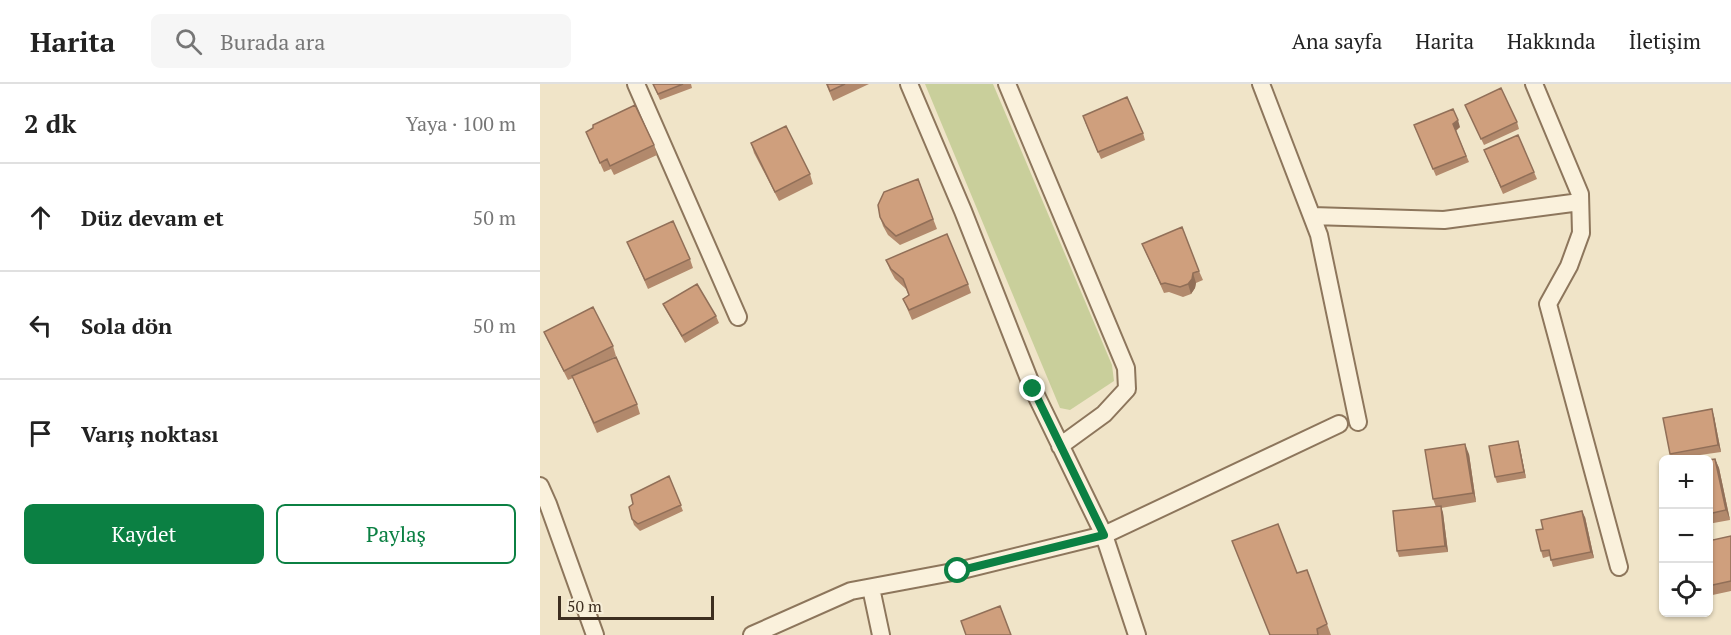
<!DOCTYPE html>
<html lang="tr">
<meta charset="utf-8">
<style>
body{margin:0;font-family:"PT Serif",serif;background:#f6f6f6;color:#222}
.controls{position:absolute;right:18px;bottom:18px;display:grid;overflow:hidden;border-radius:9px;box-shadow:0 2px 4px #0004}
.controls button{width:54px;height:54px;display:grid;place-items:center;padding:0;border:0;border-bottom:2px solid #e0e0e0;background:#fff;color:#222;font:30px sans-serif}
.scale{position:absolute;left:18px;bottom:15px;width:156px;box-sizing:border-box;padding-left:6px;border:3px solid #3d2e20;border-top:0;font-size:16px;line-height:21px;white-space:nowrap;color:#3d2e20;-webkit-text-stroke:4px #f7eed8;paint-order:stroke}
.stop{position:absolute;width:18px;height:18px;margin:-14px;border:4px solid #0b8043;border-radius:50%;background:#fff}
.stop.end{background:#0b8043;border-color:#fff;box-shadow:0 2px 6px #0008}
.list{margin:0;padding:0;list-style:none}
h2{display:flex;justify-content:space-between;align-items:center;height:78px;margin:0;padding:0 24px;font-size:26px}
h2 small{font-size:20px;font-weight:400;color:#767676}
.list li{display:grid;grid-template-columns:39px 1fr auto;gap:18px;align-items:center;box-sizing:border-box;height:108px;padding:0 24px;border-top:2px solid #e0e0e0}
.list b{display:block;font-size:22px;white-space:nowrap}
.list em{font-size:20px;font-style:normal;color:#767676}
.actions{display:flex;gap:12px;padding:18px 24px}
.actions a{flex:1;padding:14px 0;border:2px solid #0b8043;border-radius:9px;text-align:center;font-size:21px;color:#0b8043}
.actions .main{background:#0b8043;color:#fff}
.icon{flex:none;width:33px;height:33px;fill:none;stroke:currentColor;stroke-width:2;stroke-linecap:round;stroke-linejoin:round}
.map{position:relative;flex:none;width:1191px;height:551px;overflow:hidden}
header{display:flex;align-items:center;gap:36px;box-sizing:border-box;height:84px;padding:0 30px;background:#fff;border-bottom:2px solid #e0e0e0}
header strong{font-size:28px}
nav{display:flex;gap:33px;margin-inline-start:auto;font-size:21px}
.search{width:420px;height:54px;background:#f6f6f6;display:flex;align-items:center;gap:15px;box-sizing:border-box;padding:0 21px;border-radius:9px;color:#767676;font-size:22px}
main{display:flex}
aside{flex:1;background:#fff}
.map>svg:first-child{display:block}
.green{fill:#c9cf9b}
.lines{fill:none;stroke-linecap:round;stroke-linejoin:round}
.minor-casing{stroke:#8d765c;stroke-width:20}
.minor{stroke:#faf1dc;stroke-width:16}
.wall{fill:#b2896c}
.shaded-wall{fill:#916f58}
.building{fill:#cf9f7d;stroke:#916f58;stroke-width:1.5}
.route{stroke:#0b8043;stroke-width:8}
</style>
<header>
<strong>Harita</strong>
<div class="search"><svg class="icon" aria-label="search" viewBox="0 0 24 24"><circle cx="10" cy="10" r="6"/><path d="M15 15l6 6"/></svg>Burada ara</div>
<nav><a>Ana sayfa</a><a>Harita</a><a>Hakkında</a><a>İletişim</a></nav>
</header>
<main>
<aside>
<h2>2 dk<small>Yaya · 100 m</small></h2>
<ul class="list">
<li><svg class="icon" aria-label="ahead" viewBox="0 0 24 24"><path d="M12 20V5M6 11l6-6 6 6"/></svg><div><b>Düz devam et</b></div><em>50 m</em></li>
<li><svg class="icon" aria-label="left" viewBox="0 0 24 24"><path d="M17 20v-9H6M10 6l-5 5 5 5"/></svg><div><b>Sola dön</b></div><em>50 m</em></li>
<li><svg class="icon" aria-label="arrive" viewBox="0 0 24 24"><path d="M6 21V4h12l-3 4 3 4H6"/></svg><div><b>Varış noktası</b></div></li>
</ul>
<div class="actions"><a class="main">Kaydet</a><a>Paylaş</a></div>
</aside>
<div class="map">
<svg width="1191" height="551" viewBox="0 0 1191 551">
<rect width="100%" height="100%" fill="#f0e4c8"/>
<path class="green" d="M385,0H453L572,281L574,297L530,326L520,324Z"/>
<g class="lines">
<g class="minor-casing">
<path id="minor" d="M96,0L198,233
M369,0L423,127L493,305L564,451L597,551
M467,0L586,284L587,305L564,330L520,362
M721,0L779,151L818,338
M994,0L1040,110L1041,149L1029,182L1008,220L1079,483
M772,132L904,136L1040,118
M0,402L8,420L55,551
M331,504L341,551
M212,551L311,507L418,487L564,451L799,340"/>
</g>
<use href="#minor" class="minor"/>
</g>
<path class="wall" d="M113,0H151L152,4L120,16Z
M286,0H329L293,17Z
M925,21L977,38L979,45L944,61Z
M545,38L603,49L605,56L561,75Z
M874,41L920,43L916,47L929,78L896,92Z
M46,48L114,61L117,71L74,91L71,85L64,88Z
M211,59L270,90L273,100L239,117L214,69Z
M944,66L994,88L997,95L963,110Z
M378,95L397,145L360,161L348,151L343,142L340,133Z
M87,158L150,175L153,184L108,205Z
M602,160L659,187L663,196L656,199L655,204L651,210L643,213L629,208L624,209Z
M346,176L428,200L431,209L372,236L363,215L369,211L366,205L355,195L350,186Z
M123,220L176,232L179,239L145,259L126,226Z
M4,248L73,262L76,272L62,279L97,320L100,330L57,349L33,294L28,296L8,257Z
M1174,332L1181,368L1132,375L1130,370Z
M978,357L980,364L986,394L957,399L955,393Z
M929,370L936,418L901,424L903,429L908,468L859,473L857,467L896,423L893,415Z
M1175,375L1179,384L1190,436L1168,440V376Z
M129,392L143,427L100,447L94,441L92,435Z
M1045,433L1054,474L1013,483L1010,472L1003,474L1001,467Z
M1191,452V507L1168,512V457Z
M767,486L791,551H729L757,489Z"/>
<path class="shaded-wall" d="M918,36L920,43L915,47L913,40Z
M653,189L656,199L655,204L651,210L648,200Z
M1172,325L1174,332L1181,368L1178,361Z
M978,357L980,364L986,394L984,388Z
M925,360L929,370L936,418L933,409Z
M1175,375L1179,384L1190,436L1186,426Z
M901,422L903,429L908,468L905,462Z
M1042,427L1045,433L1054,474L1051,468Z"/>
<path class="building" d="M113,0H143L118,10Z
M287,0H305L290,7Z
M961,4L977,38L941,55L925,21Z
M587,13L603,49L558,68L543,32Z
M95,21L114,61L70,82L67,75L60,79L46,48L53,44V41Z
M913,25L918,36L913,40L926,72L893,85L874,41Z
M246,42L270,90L235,108L211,59Z
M978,51L994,88L961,103L944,66Z
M378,95L393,135L356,152L345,142L340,133L338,121L344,108Z
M133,137L150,175L105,196L87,158Z
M642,143L659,187L653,189L652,195L648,200L640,203L625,199L621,200L602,160Z
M407,150L428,200L369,226L363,215L369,211L363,195L351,185L346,176Z
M157,200L176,232L142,252L123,220Z
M53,223L73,262L24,287L4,248Z
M76,273L97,320L54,339L32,292Z
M1172,325L1178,361L1130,370L1123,334Z
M978,357L984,388L955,393L949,362Z
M925,360L933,409L893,415L885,366Z
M1175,375L1186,426L1168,430V376Z
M129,392L141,421L98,440L92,435L89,423L93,420L91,411Z
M901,422L905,462L857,467L853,427Z
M1042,427L1051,468L1011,476L1009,466L1001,467L996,446L1003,445L1001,436Z
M738,440L757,489L767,486L787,540L777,545L778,551H730L692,457Z
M1191,452V497L1168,502V457Z
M460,522L471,551H426L421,537Z"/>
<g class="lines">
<path class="route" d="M418,487L564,451L493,305"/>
</g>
</svg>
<div class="controls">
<button>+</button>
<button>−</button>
<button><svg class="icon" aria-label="locate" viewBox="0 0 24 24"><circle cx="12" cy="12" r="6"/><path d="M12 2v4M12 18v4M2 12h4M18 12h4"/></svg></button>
</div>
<div class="scale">50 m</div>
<div class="stop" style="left:418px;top:487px"></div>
<div class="stop end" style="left:493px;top:305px"></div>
</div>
</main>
